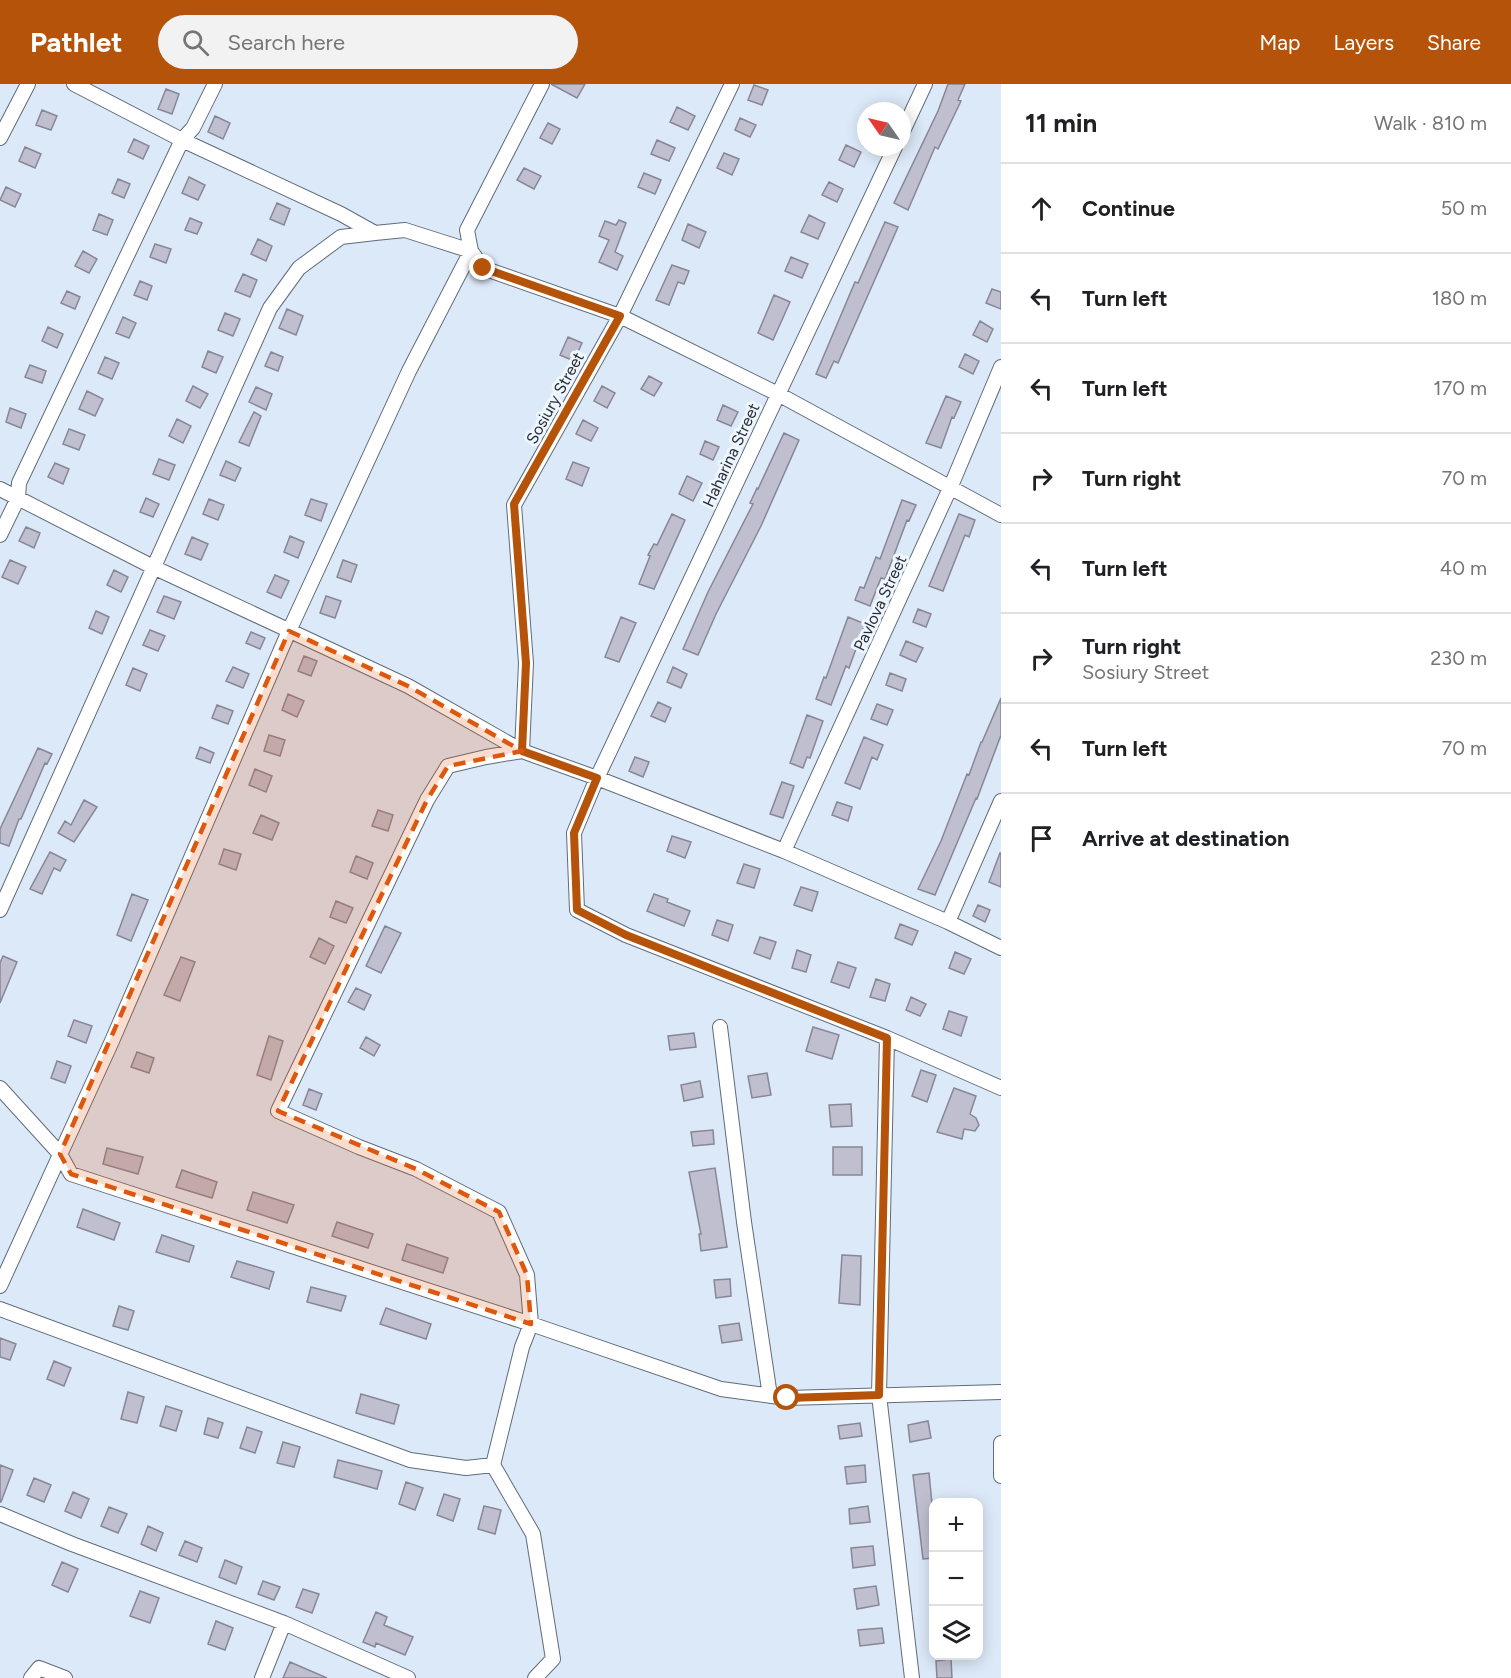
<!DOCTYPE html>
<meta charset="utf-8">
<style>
body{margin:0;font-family:Figtree,sans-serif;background:#f2f2f2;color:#202124}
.controls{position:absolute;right:18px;bottom:18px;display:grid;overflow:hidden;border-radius:12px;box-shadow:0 3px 15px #0003}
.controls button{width:54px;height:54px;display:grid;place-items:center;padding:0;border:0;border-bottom:2px solid #e0e0e0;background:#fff;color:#202124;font:30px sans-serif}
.compass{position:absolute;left:857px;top:18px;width:54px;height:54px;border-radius:50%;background:#fff;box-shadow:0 3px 15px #0003;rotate:304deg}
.stop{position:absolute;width:18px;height:18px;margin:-14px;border:4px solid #b45309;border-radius:50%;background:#fff}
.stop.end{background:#b45309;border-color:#fff;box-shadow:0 2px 6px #0008}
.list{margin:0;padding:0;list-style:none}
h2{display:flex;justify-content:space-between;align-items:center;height:78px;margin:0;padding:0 24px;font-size:26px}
h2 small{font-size:20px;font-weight:400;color:#757577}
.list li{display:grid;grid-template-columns:39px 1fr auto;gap:18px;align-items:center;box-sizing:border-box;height:90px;padding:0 24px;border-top:2px solid #e0e0e0}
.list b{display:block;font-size:22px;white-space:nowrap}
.list p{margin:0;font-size:20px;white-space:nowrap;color:#757577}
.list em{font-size:20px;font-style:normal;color:#757577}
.icon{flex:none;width:33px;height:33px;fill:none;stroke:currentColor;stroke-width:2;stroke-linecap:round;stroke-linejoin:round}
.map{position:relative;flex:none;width:1001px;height:1594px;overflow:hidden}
header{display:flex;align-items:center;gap:36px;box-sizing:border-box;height:84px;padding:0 30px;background:#b45309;color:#fff}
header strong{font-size:28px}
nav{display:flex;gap:33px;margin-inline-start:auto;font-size:21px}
.search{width:420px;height:54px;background:#f2f2f2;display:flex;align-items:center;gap:15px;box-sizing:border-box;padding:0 21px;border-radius:33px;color:#757577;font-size:22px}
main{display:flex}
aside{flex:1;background:#fff}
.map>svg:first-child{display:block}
.building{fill:#bfbfd0;stroke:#878797;stroke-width:1.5}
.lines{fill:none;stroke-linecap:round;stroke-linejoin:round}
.minor-casing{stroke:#616c79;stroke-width:16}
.minor{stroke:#fff;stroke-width:14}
.route{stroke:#b45309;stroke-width:8}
.marked{fill:#de570e;fill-opacity:0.2;stroke:#de570e;stroke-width:4.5;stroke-dasharray:12 8;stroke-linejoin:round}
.labels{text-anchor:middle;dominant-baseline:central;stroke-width:6;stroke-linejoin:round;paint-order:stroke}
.street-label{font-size:16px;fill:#2a2e34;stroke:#eef6ff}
</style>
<header>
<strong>Pathlet</strong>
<div class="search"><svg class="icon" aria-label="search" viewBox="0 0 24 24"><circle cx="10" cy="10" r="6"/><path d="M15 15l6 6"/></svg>Search here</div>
<nav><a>Map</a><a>Layers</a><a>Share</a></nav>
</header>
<main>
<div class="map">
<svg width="1001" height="1594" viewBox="0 0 1001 1594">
<rect width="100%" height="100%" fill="#dce9f8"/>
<path class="building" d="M551,0H585L577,14Z
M948,0H965L958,16L961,17L938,65L935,63L908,126L894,119L938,27Z
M754,1L768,6L762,21L748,16Z
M166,5L179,10L172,30L158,25Z
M677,23L695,32L688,46L670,38Z
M42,26L57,32L51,46L36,41Z
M215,32L230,39L223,55L208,48Z
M740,34L756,41L750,53L735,46Z
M548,39L560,45L552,60L540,54Z
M134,55L149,62L143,75L128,68Z
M657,56L675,64L669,77L651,70Z
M846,61L861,68L854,83L839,76Z
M25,63L41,70L35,84L19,77Z
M724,69L739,75L732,91L717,84Z
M524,84L541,92L534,105L517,96Z
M644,89L661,96L655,110L638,103Z
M189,93L205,101L198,116L182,109Z
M118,95L130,100L124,114L112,109Z
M829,98L843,105L837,118L822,111Z
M6,103L21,110L15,123L0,116Z
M277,119L290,125L284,141L270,135Z
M99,130L113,136L107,151L93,146Z
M809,131L825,139L818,155L801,148Z
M190,134L202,139L197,150L185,146Z
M619,136L626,139L615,168L623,172L617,186L599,178L609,156L599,152L605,137L616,141Z
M885,138L898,143L838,279L834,277L826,294L816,290L855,198L858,199Z
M688,140L706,148L699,164L682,156Z
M258,155L272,162L266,177L251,170Z
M155,160L171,165L166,179L150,173Z
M83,167L97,175L89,189L75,182Z
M791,173L808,180L802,194L785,187Z
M672,181L689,187L684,200L678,198L669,221L656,216Z
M243,190L257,196L250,213L235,207Z
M140,197L152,202L147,216L134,211Z
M992,205L1001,208V225L986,219Z
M67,207L80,213L75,225L61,219Z
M774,211L790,218L773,256L758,249Z
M287,225L303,232L296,251L279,244Z
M225,229L240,235L233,252L218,246Z
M123,233L136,239L129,254L116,249Z
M980,237L993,245L987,258L973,251Z
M48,243L63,250L57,264L42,257Z
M568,253L582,259L574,277L560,271Z
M208,267L223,273L216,289L202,283Z
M271,268L283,273L278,287L265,282Z
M965,270L979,277L973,290L959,283Z
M105,273L119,279L112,295L98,289Z
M30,281L46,287L42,299L25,293Z
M649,292L662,299L654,312L641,305Z
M193,302L208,310L200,324L186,317Z
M602,302L615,309L607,324L594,317Z
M256,303L272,310L266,326L249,318Z
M87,307L103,315L95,332L79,325Z
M946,312L961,318L954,334L952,333L941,364L926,359Z
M723,321L738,328L731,342L717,336Z
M10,324L26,330L21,344L6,338Z
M254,328L261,332L249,362L239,358Z
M177,335L191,342L183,359L169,352Z
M583,336L598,344L591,357L576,350Z
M69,345L85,351L79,366L63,360Z
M784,349L799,356L761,442L716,530L698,571L683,565L708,508L753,420L750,419L757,404L758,405Z
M705,357L719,363L713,376L700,370Z
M159,375L175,381L169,396L153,390Z
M226,377L241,384L235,397L220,391Z
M573,378L589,384L582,402L566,395Z
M55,379L69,385L63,400L48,393Z
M687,392L702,399L693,417L679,410Z
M146,414L159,420L153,433L140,428Z
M209,415L224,421L218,436L203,430Z
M311,415L327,420L321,437L305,431Z
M902,416L916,421L909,437L907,436L885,495L881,494L870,522L855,516L860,503L864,504L876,473L880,475Z
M672,430L685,436L654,505L639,500L650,472L648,471L654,460L657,461Z
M959,430L975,436L969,453L965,451L943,507L929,502Z
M26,443L40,449L34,464L19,457Z
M290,452L304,458L298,474L284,468Z
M192,453L208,460L201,476L185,470Z
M10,476L26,483L18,500L2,493Z
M343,476L357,481L351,498L337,493Z
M114,486L128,493L121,508L107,501Z
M275,491L289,497L281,514L267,508Z
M164,512L181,518L174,535L157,528Z
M326,512L341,517L335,534L320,529Z
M918,525L931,530L926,543L913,538Z
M96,527L109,533L102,550L89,544Z
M621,533L636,539L619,578L605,573Z
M848,533L865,540L849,584L846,582L831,621L816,615L824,593L826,594Z
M150,546L165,552L158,567L143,561Z
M251,548L265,554L260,565L246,559Z
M906,557L923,564L916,578L900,571Z
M304,572L317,577L311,592L298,587Z
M233,583L249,590L243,604L226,597Z
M673,583L687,590L681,604L667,598Z
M133,584L147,590L140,607L126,601Z
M890,589L906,595L902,607L886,601Z
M288,610L304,617L297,633L282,626Z
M1001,614V651L977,715L976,714L935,811L918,805L941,757L967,690L969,691L981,658H982Z
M658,618L671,624L665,638L651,632Z
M877,620L893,626L887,641L871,635Z
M217,621L233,627L228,640L212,634Z
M807,631L823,637L810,674L807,673L803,684L790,679Z
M269,651L285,656L280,672L264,667Z
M864,653L883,661L877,676L872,673L860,705L845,699Z
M200,663L214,669L210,679L196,674Z
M38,664L52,670L47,680L45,679L21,735H19L9,762L0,759V745Z
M635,673L649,678L643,693L629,687Z
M255,685L272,692L266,708L249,701Z
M782,698L794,702L783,734L770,730Z
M84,716L97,723L74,758L58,749L65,737L71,741Z
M837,718L852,723L848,737L832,731Z
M378,726L393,731L388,747L372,742Z
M261,731L279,739L272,756L253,749Z
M672,752L691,758L685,774L667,767Z
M224,765L241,770L236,786L219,780Z
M50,768L66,776L60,787L54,784L42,810L30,805Z
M1000,769H1001V803L989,798Z
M356,772L373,779L367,795L350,788Z
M744,780L760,785L754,804L737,799Z
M801,803L818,808L812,827L794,821Z
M132,810L148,816L131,857L117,851Z
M654,810L668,815L667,818L690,827L684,842L647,827Z
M336,817L353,824L346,839L330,833Z
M978,821L990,826L985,838L973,832Z
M717,836L733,841L728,857L712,851Z
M900,840L918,847L912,861L895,854Z
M385,842L401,849L381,889L366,882Z
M760,853L776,858L770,875L754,869Z
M319,854L334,862L325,880L310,873Z
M797,866L811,871L806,888L792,884Z
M955,868L971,875L964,890L949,884Z
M3,872L17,878L0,919V879Z
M181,873L195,878L180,917L164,911Z
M838,878L856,884L849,904L831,898Z
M876,895L890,900L885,917L870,913Z
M356,904L371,911L364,926L348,918Z
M911,913L926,920L920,932L906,926Z
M949,927L967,933L961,952L943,945Z
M74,936L92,942L86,959L68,952Z
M813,943L839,951L832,975L806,967Z
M694,949L696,963L670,966L668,952Z
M269,952L283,957L271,996L257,991Z
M366,953L380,961L374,972L360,964Z
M137,968L154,974L149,989L131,983Z
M57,977L71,982L65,999L51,994Z
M921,986L936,991L927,1018L912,1012Z
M767,989L771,1011L752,1014L748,992Z
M700,997L703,1013L684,1017L681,1001Z
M954,1004L976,1012L970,1030L976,1034L979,1041L975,1047L964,1045L962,1055L937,1048Z
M309,1005L322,1010L316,1026L303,1021Z
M851,1020L852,1042L831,1043L829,1021Z
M713,1046L714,1060L693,1062L691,1048Z
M833,1063H862V1091H833Z
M107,1064L143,1073L138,1090L103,1080Z
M715,1084L727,1163L701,1167L699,1150H701L689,1088Z
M182,1086L217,1098L212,1114L176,1103Z
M253,1108L294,1121L287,1139L247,1126Z
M83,1125L120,1139L114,1156L77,1143Z
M337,1138L373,1150L368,1164L332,1152Z
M162,1151L194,1162L189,1178L156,1168Z
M407,1160L448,1174L443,1189L402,1176Z
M842,1171L861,1172L860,1221L839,1219Z
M237,1177L274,1188L269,1205L231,1193Z
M730,1195L731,1212L716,1214L714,1196Z
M311,1203L346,1212L341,1227L307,1218Z
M119,1222L134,1227L128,1246L113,1242Z
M386,1224L431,1240L426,1255L380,1240Z
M739,1239L742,1256L722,1259L719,1242Z
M0,1254L16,1260L10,1276L0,1273Z
M54,1277L71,1284L64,1302L47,1295Z
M128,1308L144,1313L137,1339L121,1335Z
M361,1310L399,1321L394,1340L356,1329Z
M166,1322L182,1327L176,1347L160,1342Z
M208,1334L223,1339L218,1354L204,1350Z
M928,1337L931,1354L910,1358L908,1341Z
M860,1339L862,1352L840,1355L838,1342Z
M247,1343L262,1348L255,1369L240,1364Z
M283,1358L300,1363L294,1383L277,1379Z
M338,1376L382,1387L377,1405L334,1393Z
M0,1381L13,1386L1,1418H0Z
M865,1381L866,1398L847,1400L845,1383Z
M929,1389L933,1430V1474L923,1475L913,1391Z
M34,1394L51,1401L44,1418L27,1411Z
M406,1398L423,1404L415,1426L399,1420Z
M73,1408L89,1415L81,1434L65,1427Z
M444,1410L460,1415L453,1437L437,1431Z
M484,1422L501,1426L495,1450L478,1445Z
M868,1422L870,1438L850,1440L849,1425Z
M109,1423L127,1430L118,1449L101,1442Z
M148,1442L163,1449L156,1467L141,1460Z
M185,1457L202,1464L197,1478L179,1471Z
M873,1462L875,1481L853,1484L851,1464Z
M225,1476L242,1483L236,1500L219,1493Z
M62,1478L78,1485L68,1508L52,1501Z
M263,1497L280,1503L274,1516L258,1510Z
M876,1502L879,1521L857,1525L854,1505Z
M303,1505L319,1510L312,1529L296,1523Z
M140,1507L159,1514L150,1539L130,1532Z
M376,1528L387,1533L384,1541L413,1553L405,1571L376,1559L375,1563L363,1558Z
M216,1537L233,1544L225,1566L208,1560Z
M882,1544L884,1559L860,1562L858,1546Z
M951,1575L952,1594H937L936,1577Z
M290,1578L327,1594H283Z"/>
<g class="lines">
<g class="minor-casing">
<path id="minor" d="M74,0L182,56L341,130L375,149L405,146L471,167L483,184L620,232L778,310L1001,431
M902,49L925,0
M0,54L28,0
M895,63L597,694L574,749L577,826L626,851L887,954L1001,1004
M0,405L153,483L408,602L522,667L597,694L784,767L948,838L1001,864
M0,451L18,414L19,399L182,56L193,44L215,0
M784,767L951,402L1001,283
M0,826L270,224L299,184L341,153L375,149
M948,838L1001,717
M720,943L744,1138L770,1312
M887,954L879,1311L912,1594
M0,1004L60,1070L71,1090L531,1240L721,1305L787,1314L1001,1308
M0,1202L112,957L289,547L409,287L471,167L467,146L542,0
M0,1225L410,1376L466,1384L493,1381
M1001,1359V1392
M0,1430L72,1460L284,1539L408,1594
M31,1594L39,1584L65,1594
M262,1594L284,1539
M535,1594L553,1575L533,1450L493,1381L522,1263L531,1240L527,1191L499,1128L416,1085L359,1063L278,1027L427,716L448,682L486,673L522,667L526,579L514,421L620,232L732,0"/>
</g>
<use href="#minor" class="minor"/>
</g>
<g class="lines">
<path class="route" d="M483,184L620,232L514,420L526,579L522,667L597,694L574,749L577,826L626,851L887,954L879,1311L787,1314"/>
</g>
<path class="marked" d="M289,547L408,602L522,667L448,682L427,716L278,1027L416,1085L499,1128L527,1191L531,1240L71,1090L60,1070Z"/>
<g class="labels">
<g class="street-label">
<text transform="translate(555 314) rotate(-61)">Sosiury Street</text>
<text transform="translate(731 371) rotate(-65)">Haharina Street</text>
<text transform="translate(880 519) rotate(-65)">Pavlova Street</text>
</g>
</g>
</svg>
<div class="controls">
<button>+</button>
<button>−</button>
<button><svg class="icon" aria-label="layers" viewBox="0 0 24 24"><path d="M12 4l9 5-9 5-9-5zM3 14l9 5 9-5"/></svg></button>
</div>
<svg class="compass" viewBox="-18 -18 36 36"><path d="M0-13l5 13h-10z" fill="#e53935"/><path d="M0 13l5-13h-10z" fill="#757577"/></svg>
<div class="stop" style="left:787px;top:1314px"></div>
<div class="stop end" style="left:483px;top:184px"></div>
</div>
<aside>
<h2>11 min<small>Walk · 810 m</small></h2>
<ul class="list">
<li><svg class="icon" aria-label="ahead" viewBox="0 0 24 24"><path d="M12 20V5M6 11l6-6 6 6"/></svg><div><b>Continue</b></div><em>50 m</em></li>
<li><svg class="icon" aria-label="left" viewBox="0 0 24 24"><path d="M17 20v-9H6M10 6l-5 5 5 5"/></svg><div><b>Turn left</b></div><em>180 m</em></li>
<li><svg class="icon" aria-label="left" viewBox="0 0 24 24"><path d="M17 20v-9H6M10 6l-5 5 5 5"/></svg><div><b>Turn left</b></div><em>170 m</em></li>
<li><svg class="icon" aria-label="right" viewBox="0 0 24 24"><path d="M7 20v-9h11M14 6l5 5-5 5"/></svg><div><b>Turn right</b></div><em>70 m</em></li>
<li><svg class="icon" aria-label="left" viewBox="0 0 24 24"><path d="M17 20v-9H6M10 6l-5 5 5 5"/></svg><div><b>Turn left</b></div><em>40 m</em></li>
<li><svg class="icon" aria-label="right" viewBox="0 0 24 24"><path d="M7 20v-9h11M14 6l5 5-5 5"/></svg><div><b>Turn right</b><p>Sosiury Street</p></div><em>230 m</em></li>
<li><svg class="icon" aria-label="left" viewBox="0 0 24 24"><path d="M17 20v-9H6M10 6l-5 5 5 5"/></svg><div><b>Turn left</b></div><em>70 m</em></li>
<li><svg class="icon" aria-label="arrive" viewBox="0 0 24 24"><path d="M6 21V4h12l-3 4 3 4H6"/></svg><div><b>Arrive at destination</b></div></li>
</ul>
</aside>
</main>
